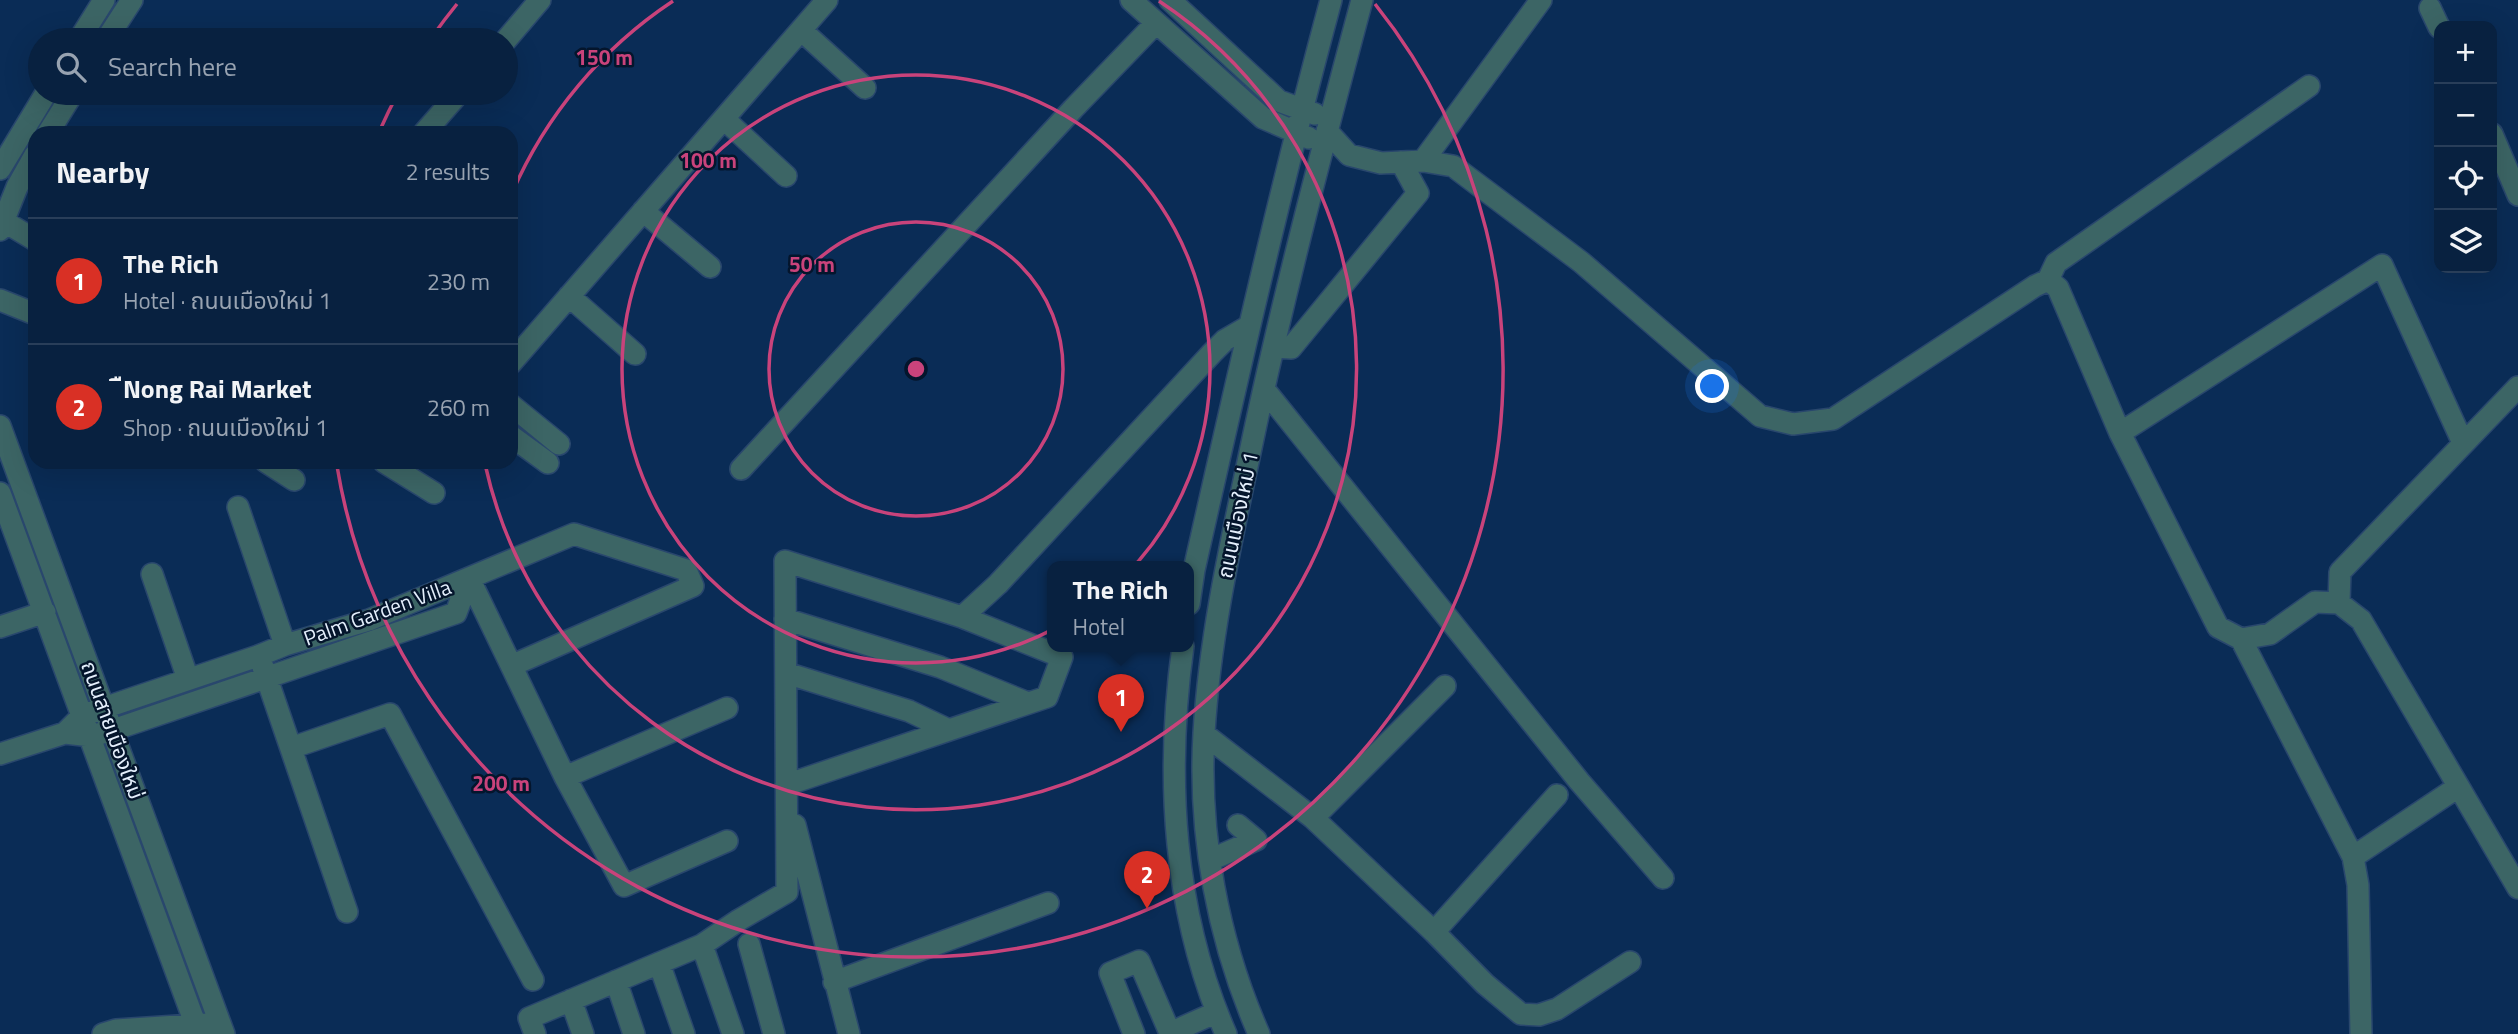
<!DOCTYPE html>
<meta charset="utf-8">
<style>
body{margin:0;font-family:"Titillium Web","Noto Sans Thai",sans-serif;background:#162e4b;color:#f1f3f6}
.controls{position:absolute;right:21px;top:21px;display:grid;overflow:hidden;border-radius:14px;box-shadow:0 7px 28px #0002}
.controls button{width:63px;height:63px;display:grid;place-items:center;padding:0;border:0;border-bottom:2px solid #293e59;background:#082140;color:#f1f3f6;font:35px sans-serif}
.you{position:absolute;left:1713px;top:387px;width:24px;height:24px;margin:-18px;border:5px solid #fff;border-radius:50%;background:#1a73e8;box-shadow:0 0 0 10px #1a73e833}
.badge{display:grid;place-items:center;width:46px;height:46px;border-radius:50%;background:#d93025;color:#fff;font-size:23px;font-weight:700}
.pin{position:absolute;translate:-50% -58px;filter:drop-shadow(0 2px 4px #0008)}
.pin::after{content:'';position:absolute;top:37px;width:24px;height:21px;background:inherit;clip-path:polygon(0 0,100% 0,50% 100%)}
.popup{position:absolute;left:1047px;top:561px;width:147px;height:91px;box-sizing:border-box;display:grid;place-content:center;border-radius:14px;background:#082140;filter:drop-shadow(0 2px 5px #0005);font-size:23px;white-space:nowrap;color:#98a3b1}
.popup b{font-size:26px;color:#f1f3f6}
.popup::after{content:'';position:absolute;left:50%;top:100%;margin-left:-14px;border:14px solid transparent;border-top-color:#082140}
.list{margin:0;padding:0;list-style:none}
h2{display:flex;justify-content:space-between;align-items:center;height:91px;margin:0;padding:0 28px;font-size:30px}
h2 small{font-size:23px;font-weight:400;color:#98a3b1}
.list li{display:grid;grid-template-columns:46px 1fr auto;gap:21px;align-items:center;box-sizing:border-box;height:126px;padding:0 28px;border-top:2px solid #293e59}
.list b{display:block;font-size:26px;white-space:nowrap}
.list p{margin:0;font-size:23px;white-space:nowrap;color:#98a3b1}
.list em{font-size:23px;font-style:normal;color:#98a3b1}
.icon{flex:none;width:38px;height:38px;fill:none;stroke:currentColor;stroke-width:2;stroke-linecap:round;stroke-linejoin:round}
.map{position:relative;flex:none;width:2518px;height:1034px;overflow:hidden}
.search{position:absolute;background:#082140;box-shadow:0 7px 28px #0002;left:28px;top:28px;width:490px;height:77px;display:flex;align-items:center;gap:18px;box-sizing:border-box;padding:0 24px;border-radius:38px;color:#98a3b1;font-size:26px}
.panel{position:absolute;background:#082140;box-shadow:0 7px 28px #0002;left:28px;top:126px;width:490px;height:343px;border-radius:21px}
.map>svg:first-child{display:block}
.lines{fill:none;stroke-linecap:round;stroke-linejoin:round}
.minor-casing{stroke:#29476d;stroke-width:24}
.minor{stroke:#3c6565;stroke-width:21}
.ring{fill:none;stroke:#c9437b;stroke-width:3.5}
.labels{text-anchor:middle;dominant-baseline:central;stroke-width:5;stroke-linejoin:round;paint-order:stroke}
.street-label{font-size:21px;fill:#e4effc;stroke:#04152c}
.centre{fill:#c9437b;stroke:#04152c;stroke-width:3.5}
.ring-label{font-size:21px;text-anchor:middle;font-weight:bold;fill:#c9437b;stroke:#04152c;stroke-width:5;stroke-linejoin:round;paint-order:stroke}
</style>
<div class="map">
<svg width="2518" height="1034" viewBox="0 0 2518 1034">
<rect width="100%" height="100%" fill="#0a2c56"/>
<g class="lines">
<g class="minor-casing">
<path id="minor" d="M1131,0L1263,118L1309,138
M1170,0L1279,101L1315,114
M2430,8L2439,27
M801,30L865,88
M79,40L104,0
M106,40L132,0
M506,40L540,0
M724,119L786,176
M1327,131L1349,155L1381,163L1423,161L1453,166L1581,262L1760,416L1793,424L1833,419L2035,286L2048,280L2056,263L2309,86
M48,133L73,93
M424,133L459,93
M2492,134L2518,195
M1423,161L1541,0
M0,169L46,93
M643,211L710,267
M0,219L35,240
M0,230L17,187L35,155
M2048,280L2058,288L2120,433L2218,627L2241,639L2270,634L2315,602L2339,603L2361,620L2518,888
M569,296L635,354
M0,300L35,314
M1274,347L1291,348L1418,193L1401,162
M511,363L827,0
M1264,389L1579,781L1663,878
M511,405L559,444
M0,426L224,1034
M2120,433L2382,265L2463,443
M511,436L548,463
M266,462L294,480
M384,462L434,493
M741,469L1073,109L1156,23
M0,493L199,1034
M238,507L285,645
M152,574L188,679
M469,578L565,777L624,886L727,841
M2339,603L2340,572L2518,387
M1189,604L1194,570C1237,379 1280,189 1331,0
M962,617L998,584L1212,353L1225,340L1249,326
M785,619L940,667L1028,703
M0,627L45,612
M2241,639L2353,857L2358,885L2361,1034
M1183,646C1165,776 1173,913 1226,1034
M263,667L347,912
M786,673L909,711L949,730
M65,733L83,715L258,656L285,645L369,620L574,534L686,570L693,586L513,665
M1204,734L1313,818L1434,932L1485,984L1521,1014L1539,1015L1557,1009L1630,962
M291,748L390,714L533,980
M0,754L65,733L91,736L113,730L456,613L469,578
M565,777L727,708
M1313,818L1445,686
M795,825L849,1034
M2353,857L2458,787
M1210,860L1256,840L1238,825
M1434,932L1557,795
M749,944L774,1034
M702,945L733,1034
M659,963L684,1034
M616,981L634,1034
M834,982L1048,903
M571,1000L583,1034
M103,1034L116,1030L208,1024
M535,1034L529,1018L702,945L739,920L787,892C786,782 786,672 785,561L962,617L1062,657L1047,697L786,785
M1134,1034L1110,973L1139,961L1170,1033L1217,1012
M1259,1034C1218,941 1198,835 1204,733C1210,630 1234,529 1255,429C1286,285 1324,142 1362,0"/>
</g>
<use href="#minor" class="minor"/>
</g>
<g class="ring">
<circle cx="916" cy="369" r="147"/>
<circle cx="916" cy="369" r="294"/>
<path d="M512 193A441 441 0 0 1 673 1M1159 1A441 441 0 1 1 485 464"/>
<path d="M380 130A587 587 0 0 1 398 93M432 37A587 587 0 0 1 457 4M1375 4A587 587 0 1 1 337 466"/>
</g>
<g class="labels">
<g class="street-label">
<text transform="translate(1237 515) rotate(-78)">ถนนเมืองใหม่ 1</text>
<text transform="translate(377 612) rotate(-20)">Palm Garden Villa</text>
<text transform="translate(113 730) rotate(70)">ถนนสายเมืองใหม่</text>
</g>
</g>
<circle cx="916" cy="369" r="10" class="centre"/>
<g class="ring-label">
<text x="604" y="65">150 m</text>
<text x="708" y="168">100 m</text>
<text x="812" y="272">50 m</text>
<text x="501" y="791">200 m</text>
</g>
</svg>
<div class="controls">
<button>+</button>
<button>−</button>
<button><svg class="icon" aria-label="locate" viewBox="0 0 24 24"><circle cx="12" cy="12" r="6"/><path d="M12 2v4M12 18v4M2 12h4M18 12h4"/></svg></button>
<button><svg class="icon" aria-label="layers" viewBox="0 0 24 24"><path d="M12 4l9 5-9 5-9-5zM3 14l9 5 9-5"/></svg></button>
</div>
<div class="you"></div>
<div class="pin badge" style="left:1121px;top:732px">1</div>
<div class="popup"><b>The Rich</b>Hotel</div>
<div class="pin badge" style="left:1147px;top:909px">2</div>
<div class="search"><svg class="icon" aria-label="search" viewBox="0 0 24 24"><circle cx="10" cy="10" r="6"/><path d="M15 15l6 6"/></svg>Search here</div>
<section class="panel">
<h2>Nearby<small>2 results</small></h2>
<ul class="list">
<li><span class="badge">1</span><div><b>The Rich</b><p>Hotel · ถนนเมืองใหม่ 1</p></div><em>230 m</em></li>
<li><span class="badge">2</span><div><b>ืNong Rai Market</b><p>Shop · ถนนเมืองใหม่ 1</p></div><em>260 m</em></li>
</ul>
</section>
</div>
